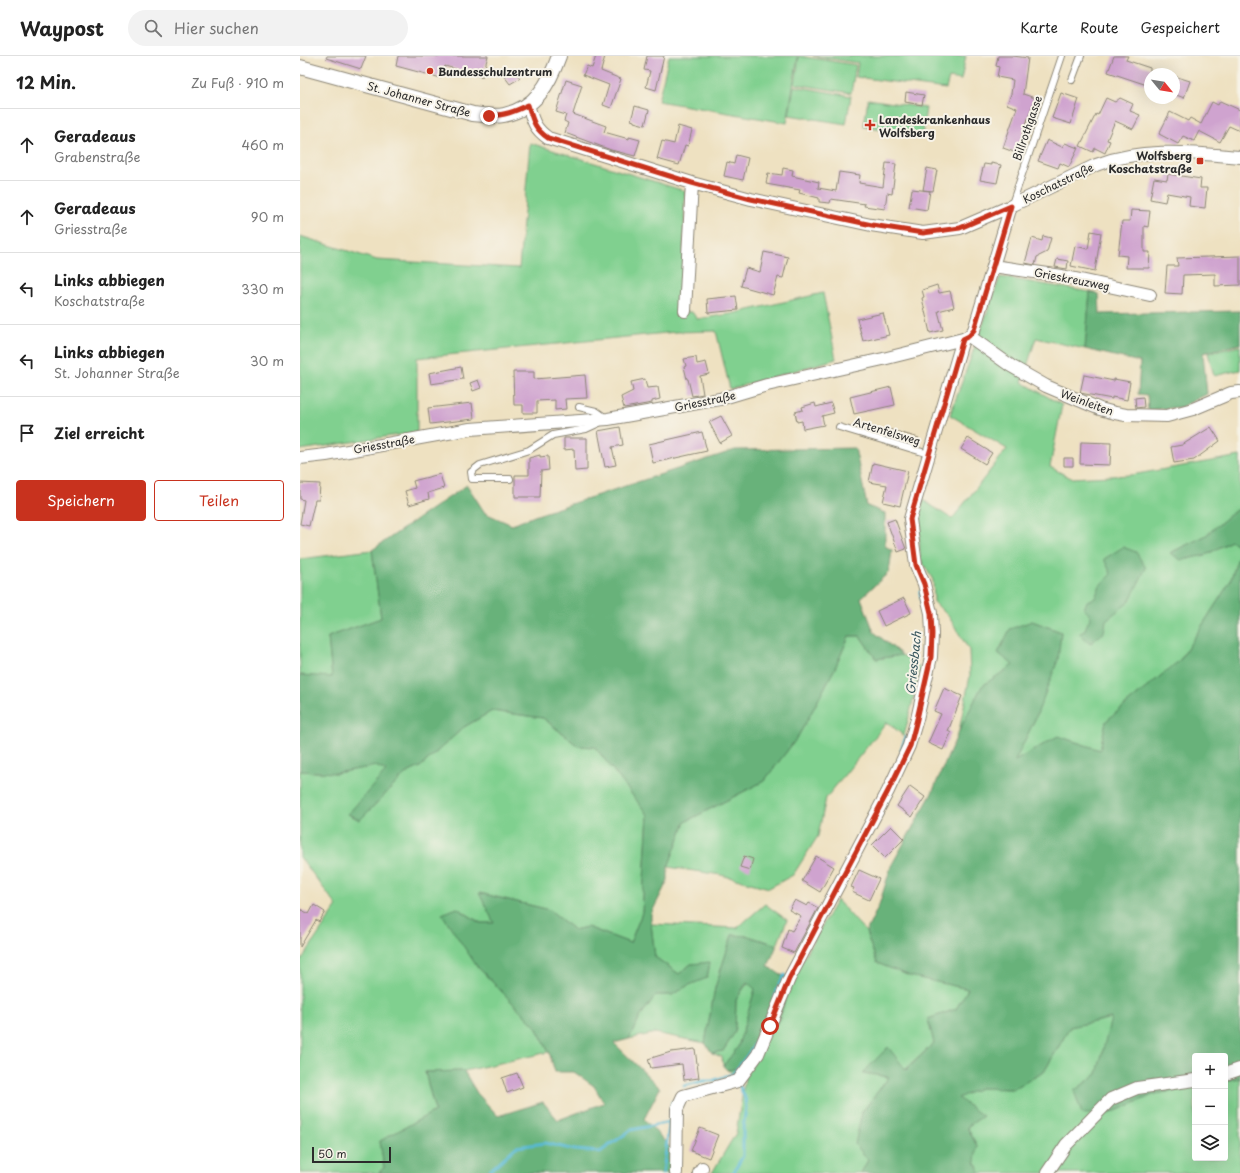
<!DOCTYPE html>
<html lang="de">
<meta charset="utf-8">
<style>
body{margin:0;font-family:"Playpen Sans",sans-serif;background:#f2f2f2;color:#222}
.controls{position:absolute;right:12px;bottom:12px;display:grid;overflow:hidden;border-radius:4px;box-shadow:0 4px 16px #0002}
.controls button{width:36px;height:36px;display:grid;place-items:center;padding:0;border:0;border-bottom:1px solid #e0e0e0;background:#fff;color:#222;font:20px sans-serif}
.compass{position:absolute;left:844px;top:12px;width:36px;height:36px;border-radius:50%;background:#fff;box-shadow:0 4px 16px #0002;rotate:120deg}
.scale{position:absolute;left:12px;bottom:10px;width:79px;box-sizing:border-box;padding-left:4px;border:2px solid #2b2b2b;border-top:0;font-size:11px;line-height:14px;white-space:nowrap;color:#2b2b2b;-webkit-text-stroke:3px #f7f3e8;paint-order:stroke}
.stop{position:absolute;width:12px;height:12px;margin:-9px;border:3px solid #c8321e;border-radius:50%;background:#fff}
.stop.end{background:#c8321e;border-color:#fff;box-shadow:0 1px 4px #0008}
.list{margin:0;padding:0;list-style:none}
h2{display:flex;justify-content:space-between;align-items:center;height:52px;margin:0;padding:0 16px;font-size:17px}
h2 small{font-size:13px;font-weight:400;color:#767676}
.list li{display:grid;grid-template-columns:26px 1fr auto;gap:12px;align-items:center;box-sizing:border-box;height:72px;padding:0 16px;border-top:1px solid #e0e0e0}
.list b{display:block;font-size:15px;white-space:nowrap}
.list p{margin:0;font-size:13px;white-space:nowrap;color:#767676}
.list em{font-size:13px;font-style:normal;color:#767676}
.actions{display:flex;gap:8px;padding:12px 16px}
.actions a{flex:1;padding:9px 0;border:1px solid #c8321e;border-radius:4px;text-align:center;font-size:14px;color:#c8321e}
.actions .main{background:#c8321e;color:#fff}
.icon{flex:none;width:22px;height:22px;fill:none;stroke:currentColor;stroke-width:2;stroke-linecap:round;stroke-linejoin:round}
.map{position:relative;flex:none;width:940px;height:1117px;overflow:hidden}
header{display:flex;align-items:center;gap:24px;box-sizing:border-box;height:56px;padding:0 20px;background:#fff;border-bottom:1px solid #e0e0e0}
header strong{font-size:19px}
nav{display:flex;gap:22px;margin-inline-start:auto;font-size:14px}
.search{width:280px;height:36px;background:#f2f2f2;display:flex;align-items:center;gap:10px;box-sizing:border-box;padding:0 14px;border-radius:22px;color:#767676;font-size:15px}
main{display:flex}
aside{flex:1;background:#fff}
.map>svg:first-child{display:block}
.green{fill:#80d08f;stroke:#567e5d}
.forest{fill:#68b27a;stroke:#4a6e52}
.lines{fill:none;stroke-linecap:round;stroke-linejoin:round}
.stream{stroke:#56b9d5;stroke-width:3}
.building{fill:#cfa3cf}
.service-casing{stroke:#8c8676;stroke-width:8}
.minor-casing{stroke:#8c8676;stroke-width:14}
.tertiary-casing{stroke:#8c8676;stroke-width:16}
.service{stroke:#fff;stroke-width:6}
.minor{stroke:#fff;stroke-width:12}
.tertiary{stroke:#fff;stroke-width:14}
.route{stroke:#c8321e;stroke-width:5}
.poi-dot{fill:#c8321e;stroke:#f7f3e8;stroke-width:1.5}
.labels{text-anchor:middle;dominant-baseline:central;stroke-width:4;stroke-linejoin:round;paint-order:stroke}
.poi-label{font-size:11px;font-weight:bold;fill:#2b2b2b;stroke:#f7f3e8;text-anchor:start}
.street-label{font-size:11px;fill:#2b2b2b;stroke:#f7f3e8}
.water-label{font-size:12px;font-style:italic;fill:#38565e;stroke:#f7f3e8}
</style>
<header>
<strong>Waypost</strong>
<div class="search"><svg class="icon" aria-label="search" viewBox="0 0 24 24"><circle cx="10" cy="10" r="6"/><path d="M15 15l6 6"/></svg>Hier suchen</div>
<nav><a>Karte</a><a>Route</a><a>Gespeichert</a></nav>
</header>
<main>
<aside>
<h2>12 Min.<small>Zu Fuß · 910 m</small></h2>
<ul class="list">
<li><svg class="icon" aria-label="ahead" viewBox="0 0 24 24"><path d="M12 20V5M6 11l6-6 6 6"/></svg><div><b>Geradeaus</b><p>Grabenstraße</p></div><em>460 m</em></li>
<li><svg class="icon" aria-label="ahead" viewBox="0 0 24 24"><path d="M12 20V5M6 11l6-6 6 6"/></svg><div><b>Geradeaus</b><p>Griesstraße</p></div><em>90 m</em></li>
<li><svg class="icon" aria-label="left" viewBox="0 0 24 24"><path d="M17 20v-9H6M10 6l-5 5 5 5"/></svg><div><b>Links abbiegen</b><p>Koschatstraße</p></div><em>330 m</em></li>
<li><svg class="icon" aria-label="left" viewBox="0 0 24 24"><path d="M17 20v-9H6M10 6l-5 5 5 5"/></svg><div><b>Links abbiegen</b><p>St. Johanner Straße</p></div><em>30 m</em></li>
<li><svg class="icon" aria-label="arrive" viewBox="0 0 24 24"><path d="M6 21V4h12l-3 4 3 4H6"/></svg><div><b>Ziel erreicht</b></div></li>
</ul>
<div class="actions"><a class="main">Speichern</a><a>Teilen</a></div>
</aside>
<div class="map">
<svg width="940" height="1117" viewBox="0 0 940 1117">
<rect width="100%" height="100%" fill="#f7f3e8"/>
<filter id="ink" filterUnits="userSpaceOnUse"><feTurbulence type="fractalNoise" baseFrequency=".025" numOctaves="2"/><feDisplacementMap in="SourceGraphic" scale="8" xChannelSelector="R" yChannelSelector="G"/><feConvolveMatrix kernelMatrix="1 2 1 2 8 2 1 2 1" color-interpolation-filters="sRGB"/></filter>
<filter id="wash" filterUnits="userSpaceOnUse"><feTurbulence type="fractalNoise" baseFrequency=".012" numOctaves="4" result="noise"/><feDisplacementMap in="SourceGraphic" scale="16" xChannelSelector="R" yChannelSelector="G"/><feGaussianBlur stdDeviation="0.9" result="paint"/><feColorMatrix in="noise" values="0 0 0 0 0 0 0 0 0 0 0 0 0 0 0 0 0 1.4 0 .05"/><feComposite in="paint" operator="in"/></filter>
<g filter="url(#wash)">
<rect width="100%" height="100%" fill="#eee1c1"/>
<path class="green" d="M369,0H498L487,67L358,45Z
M499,0L556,9L551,37L495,28Z
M513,0H666L661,24L649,22L646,33L556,21L558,7Z
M494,30L551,40L546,68L489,59Z
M568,43L626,52L622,80L564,70Z
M230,87L385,135L382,256H392L397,263L431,258L523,237L536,303L430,333L416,275L376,276L117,302V376L0,394V180L77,204L219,212Z
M700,221L790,236L785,293L736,282L722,326L762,349L750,411L771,422L831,419L940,400V454H936L905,480L870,497L906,499L931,485L940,490V495L930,526L880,604L806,665L800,694L758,680L714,706L736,661L761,576L732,565L714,609L682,630L659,675L670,620L669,594L649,561L634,546L633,524L620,502L619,467L623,444L652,463L707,393L650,359Z
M940,290V314L914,320L908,297Z
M72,494L81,562L28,581L32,622L0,619V503Z
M549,580H560L576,603L602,599L621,612L604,680L587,666L526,742L518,780L493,819L469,832L421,819L368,811L385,766L464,725L497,682L509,661L535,612Z
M192,655L243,662L278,690L295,691L348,759L342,857L330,887L287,871L274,874L250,854L180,837L194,867H181L157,852L176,909L236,971L249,996L164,1015L125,1016L135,1055L80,1085L84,1112L78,1117H0V906L37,850L0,801V715L36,717L76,710L87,716L48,758L60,764L105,718L120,711L164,671Z
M537,844L566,876L577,907L610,920L668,933L656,953L628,963L634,987L605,1014L563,1017L589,1021L562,1056L568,1104L561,1117H412L436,1077L445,1022L427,1014L439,1012Z
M465,848L487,864L477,889L448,880L432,879L415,932L405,987L355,977L329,983L341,959L356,939H372L387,930L407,921L410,907L391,908L379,918L355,901L351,868L437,872Z
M448,926L455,933L438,991L423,1010L422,1001L412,997L423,995L435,976L436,944Z
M812,962L797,1018L774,1035L811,1057L855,1038L895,1031V1102H925V1025L940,1022V1117H680L674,1105L677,1090L667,1070L682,1060L657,1042L680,1032L713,1033L744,1016L770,971Z"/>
<path class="forest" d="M790,236L799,238L800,258L940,255V288L903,297L907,338L881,351L848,354L847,339L838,338L840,306L785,293Z
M555,392L567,450L585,457V490L592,494L589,516L561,542L574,576L602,599L576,603L560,580H549L535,612L509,661L497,682L464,725L385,766L368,811V824L351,858V868L355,901L379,918L391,908L410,906L407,922L387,930L372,939H356L341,959L329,983L314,987L360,1032L344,1063L371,1092L370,1117H78L84,1112L80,1085L135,1055L125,1016L164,1015L177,1037L198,1060L243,1046L258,1064L304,1047L294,1030L274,1016H255L249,996L236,971L176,909L142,858L157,852L180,867H194L179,837L250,854L274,874L287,871L330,887L342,857L348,759L295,691L278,690L243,662L192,655L164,671L120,711L105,718L60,764L48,758L86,715L76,710L36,717L0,715V619L32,621L28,581L81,562L72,494L167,429L185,457L212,469L237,459L435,394Z
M936,454H940V490L931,485L906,499L881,504L870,497L905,480Z
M823,491L836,496L846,512L829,546L806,564L804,576L790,588L779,578L784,575L791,560L784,553L787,545L795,542L800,529L811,518L804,503Z
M940,495V1022L925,1025V1000H895V1031L855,1038L811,1057L782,1058L774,1035L797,1018L811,962L770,971L744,1016L713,1033L680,1032L658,1042L683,1060L667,1071L677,1090L675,1105L680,1117H561L568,1104L555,1088L562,1056L589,1021L563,1017L588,991L606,1014L634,987L628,963L656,953L668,933L610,920L577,907L566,876L579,849L591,810L631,739L659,675L682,630L713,609L698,597L710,573L732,565L761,576L758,604L736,661L715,705L758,680L800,694L806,665L880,604L930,526Z
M432,879L448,880L477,889L468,910L481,919L492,921L479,965L442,1009L439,1012L427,1014L423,1010L438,991L455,933L447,926L436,944L435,976L423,995L412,997L405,987L415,932Z"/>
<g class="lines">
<path class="stream" d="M620,536L626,572
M601,694L606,681
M475,943L476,935L485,919
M384,1030L403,1025H412L433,1018L447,1000L459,981
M187,1117L216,1091L245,1087L275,1094L300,1096L331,1074L370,1066
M363,1117L372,1046
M433,1117L443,1100V1072L446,1052L445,1042L439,1029"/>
</g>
<g id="blocks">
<path class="building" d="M27,0H66L61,13L26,2Z
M98,0H188L182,21L145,10L141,22L96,10Z
M296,0H305L301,15L321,23L311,52L303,49L309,29L283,19L287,10L292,12Z
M347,0H364L356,34L346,31L350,15L344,14Z
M698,0H713L728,2L723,38L735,42L722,80L723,81L717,97L703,92L717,52L707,48L711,38L713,24L697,21L699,11L696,10Z
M814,0H828L826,4L850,12V30L808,16Z
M214,13L220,22L210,28L204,20Z
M874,20L890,25L884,42L874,38Z
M266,24L282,29L273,58L306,70L304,76L329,83V81L340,84L335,100L311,94L265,77L268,67L264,65L266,59L256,56Z
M606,36L624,39L622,49L605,46Z
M761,37L779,43L771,68L752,62Z
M806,42L815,46L820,42L833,48L830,55L840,59L833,73L815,65L807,84L810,85L805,97L795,92L793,96L780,90L796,58L798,59Z
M920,45L940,54V75L929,70L920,86L899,75L894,85L883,80L878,88L859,78L870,56L888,65L890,62L901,68L912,46L918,49Z
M335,50L349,54L345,69L334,66V65L331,64Z
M378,70L392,74L388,90L385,89L379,109L357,103L362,85L374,88Z
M747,84L762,91L765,87L778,92L769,111L760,107L758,112L738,105Z
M436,99L448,102L443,124L424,120L427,106L434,108Z
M586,107L596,108L592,138L587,137L585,153L564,150L565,148L531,143L530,147L519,146V142L499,137L500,134L466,128L468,117L482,119L483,112L493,114L492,120L519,126L518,132L536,135L539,116L560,119L559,127L583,131Z
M691,107L701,109L697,127L680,124L684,108L691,109Z
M627,112L637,114L633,135L623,134Z
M868,118L901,123L900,132H907L905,152L889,150L890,141L867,137L865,146L850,143L854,122L867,124Z
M612,133L630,135L627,154L609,151Z
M831,154L850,155L848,171L844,170V196H850L849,212H826L827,200L818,199L822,165H830Z
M791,175L801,177L795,215L771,210L775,190L788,193Z
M743,180L751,182L747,196L737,201L735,209L725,207L732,182L742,185Z
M464,196L488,201L483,222L478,221L473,239L441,230L446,212L460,216Z
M940,200V229L915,230V218L883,219L882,238L865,237L867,210H878L877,202Z
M757,203L768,205L767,213L755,211Z
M637,229L639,237L650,235L654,251L638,255L643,274L630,277L622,242L624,241L622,234Z
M436,240L438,254L408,257L407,243Z
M583,257L589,279L563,285L557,263Z
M396,301L397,308L406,306L409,318L400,320L403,338L392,340L388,323H387L384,311L386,310L384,303Z
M161,311L163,323L131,328L129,317Z
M213,316H234V323L285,319L287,342L265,343L266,353L255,354V344L237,345V357H223V349H214Z
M784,319L814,325V323L830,326L827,344L812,341V343L780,337Z
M345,323L347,332L358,331L360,343L352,345V347L324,352L321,341L333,335L331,326Z
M178,324L181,332L173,335L170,327Z
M591,331L595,349L554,358L550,341Z
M843,341L844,351L836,352L835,342Z
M172,347L174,363L130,368L128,352Z
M515,347L516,351L531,347L534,357L522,360L524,369L503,373L502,365L497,366L495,356L503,354L502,351Z
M421,360L432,380L420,387L409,366Z
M320,371L323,389L312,391L316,409L305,411L298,375Z
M911,371L920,385L894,404L874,407L871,391L882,389Z
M585,372L619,382L617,390L583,380Z
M402,376L407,395L353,407L349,388Z
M264,382H287V414L275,415L274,393L264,394Z
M668,382L692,397L685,408L661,393Z
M781,386L811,387L810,409L780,408Z
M240,399V401L248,400L249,414L241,415L240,441H215V419H229V402Z
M764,402H773V410H764Z
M573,407L608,415L600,450L583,446L587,429L569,426Z
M140,418L144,432L128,437L129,443L109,449L105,435L115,432L113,425Z
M0,427L20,428L19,444H15L9,470L0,468L4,444L0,443Z
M595,463L606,493L598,496L587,466Z
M604,542L611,557L584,570L577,555Z
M644,632L662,640L648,675L651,677L643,694L628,687L641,658L634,655Z
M610,730L625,741L612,761L597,750Z
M591,770L604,783L585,802L572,789Z
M444,800L453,803L450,814L440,811Z
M516,800L534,811L520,836L502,825Z
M559,814L579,823L569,844L552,836L554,832L551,831Z
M495,844L507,850L509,847L518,852L494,897L482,892L488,873L492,875L501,860L489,854Z
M14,849L25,856L19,866L16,864L0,891V853L9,858Z
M395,993L399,1022L384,1024L382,1008L351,1012L348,1003L371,996Z
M217,1017L223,1031L207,1037L202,1022Z
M400,1072L418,1079L409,1102L391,1095Z"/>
</g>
</g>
<g filter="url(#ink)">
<use href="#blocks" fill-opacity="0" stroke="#8c8676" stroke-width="1"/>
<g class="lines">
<g class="service-casing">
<path id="service" d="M772,24L781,0
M712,148L762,0
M279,351L296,355L306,362
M539,371L629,398
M210,423H172L171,416L180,409L229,394L253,379L286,373L299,367"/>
</g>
<g class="minor-casing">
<path id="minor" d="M228,49C233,65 234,72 248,82L392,127L451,143L571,169L623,177L660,172L711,150L796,109C842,91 892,97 940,101
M693,210L762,220L850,239
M385,255L392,127
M669,280L711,310L746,330L800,353L815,357L826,359L867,360L893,353L931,337L940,336
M0,402L26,399L170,373L308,363L420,343L467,329L583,303L663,283L669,280L674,274L711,150
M925,1018L940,1013
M376,1117L377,1053L383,1040L438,1025L458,998L489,923L588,735L609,690L617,663L631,601L632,578L631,557L624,528L616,509L610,463L663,283
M399,1117L402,1112
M747,1117L766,1089L811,1043L837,1032L895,1024"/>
</g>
<g class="tertiary-casing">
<path id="tertiary" d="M0,11L173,58C183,59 194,61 204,59C236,52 249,28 259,0"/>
</g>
<use href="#service" class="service"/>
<use href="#minor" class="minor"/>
<use href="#tertiary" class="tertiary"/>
</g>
</g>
<g class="lines" filter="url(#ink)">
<path class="route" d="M189,60C205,59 214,56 228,49C233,65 234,72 248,82L392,127L451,143L572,169L623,177L660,172L711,150L674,274L669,280L663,283L610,463L616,509L624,528L631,557L632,578L631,601L617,663L610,690L588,735L489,923L470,970"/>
</g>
<g class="poi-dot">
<circle cx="130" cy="15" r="4"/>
<path d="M568 63h4v4h4v4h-4v4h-4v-4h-4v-4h4z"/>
<rect x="896" y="101" width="8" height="8" rx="2"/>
</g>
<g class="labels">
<g class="poi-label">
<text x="138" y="15">Bundesschulzentrum</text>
<text x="579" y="63">Landeskrankenhaus<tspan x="579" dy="13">Wolfsberg</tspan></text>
<text x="892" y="99" text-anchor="end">Wolfsberg<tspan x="892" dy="13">Koschatstraße</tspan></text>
</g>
<g class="street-label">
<text transform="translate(119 43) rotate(15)">St. Johanner Straße</text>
<text transform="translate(727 72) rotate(-71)">Billrothgasse</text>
<text transform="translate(758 127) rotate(-26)">Koschatstraße</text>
<text transform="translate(772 223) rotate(11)">Grieskreuzweg</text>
<text transform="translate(405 345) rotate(-12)">Griesstraße</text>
<text transform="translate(787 346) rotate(20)">Weinleiten</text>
<text transform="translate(587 375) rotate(17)">Artenfelsweg</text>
<text transform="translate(84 388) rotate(-10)">Griesstraße</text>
</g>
<g class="water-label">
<text transform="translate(613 607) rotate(-84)">Griessbach</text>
</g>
</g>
</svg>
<div class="controls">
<button>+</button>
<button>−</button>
<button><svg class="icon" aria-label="layers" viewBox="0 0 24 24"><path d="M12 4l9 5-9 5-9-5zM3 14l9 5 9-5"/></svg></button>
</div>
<svg class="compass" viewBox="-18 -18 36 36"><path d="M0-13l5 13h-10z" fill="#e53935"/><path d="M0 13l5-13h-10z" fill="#767676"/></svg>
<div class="scale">50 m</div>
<div class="stop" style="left:470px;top:970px"></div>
<div class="stop end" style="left:189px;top:60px"></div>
</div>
</main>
